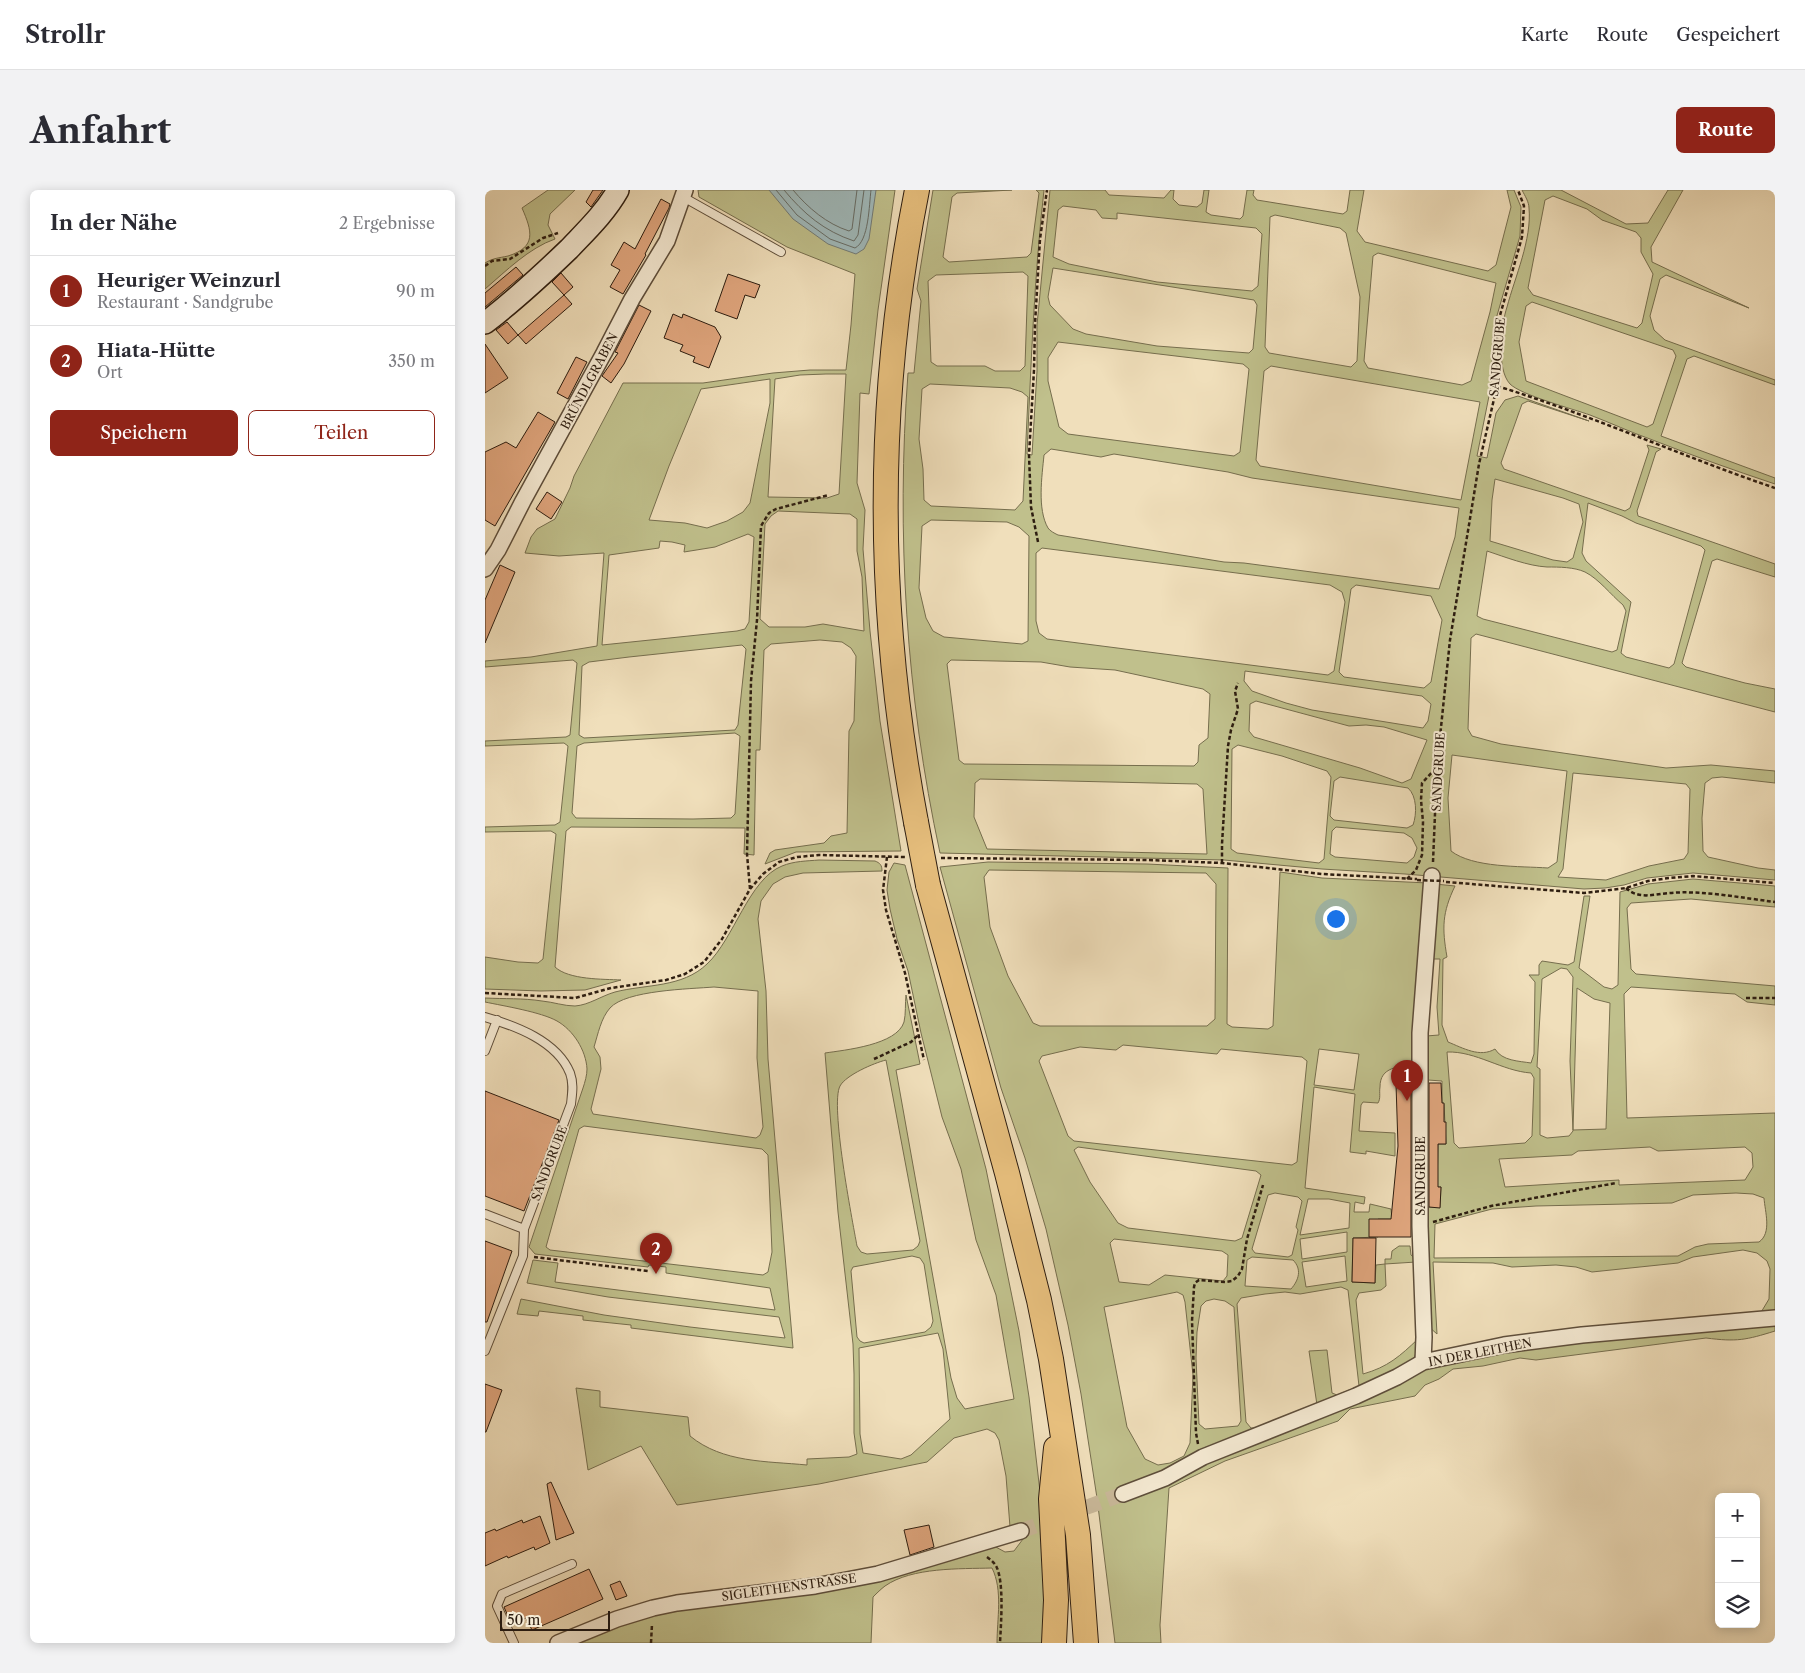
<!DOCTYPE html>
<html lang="de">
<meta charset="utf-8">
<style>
body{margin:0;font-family:"Libre Caslon Text",serif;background:#f2f2f3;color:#2b2b33}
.controls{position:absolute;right:15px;bottom:15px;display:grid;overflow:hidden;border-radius:8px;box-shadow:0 2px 12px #0003}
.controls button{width:45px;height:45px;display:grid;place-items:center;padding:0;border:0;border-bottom:1px solid #e1e1e2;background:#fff;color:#2b2b33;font:25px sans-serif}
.scale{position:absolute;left:15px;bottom:12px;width:110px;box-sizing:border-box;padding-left:5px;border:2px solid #2d1d10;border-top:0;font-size:14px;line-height:18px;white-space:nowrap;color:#2d1d10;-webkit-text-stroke:4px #f5ead3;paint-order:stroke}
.you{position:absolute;left:850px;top:728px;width:18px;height:18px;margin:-12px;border:4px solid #fff;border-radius:50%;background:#1a73e8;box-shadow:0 0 0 8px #1a73e833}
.badge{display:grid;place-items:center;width:32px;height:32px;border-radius:50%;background:#8f2418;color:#fff;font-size:16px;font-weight:700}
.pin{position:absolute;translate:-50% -41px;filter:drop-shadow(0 1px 2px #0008)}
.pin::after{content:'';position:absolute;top:26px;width:18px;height:15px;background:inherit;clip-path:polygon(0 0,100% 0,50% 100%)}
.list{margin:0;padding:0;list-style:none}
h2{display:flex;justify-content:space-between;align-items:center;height:65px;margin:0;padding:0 20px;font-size:21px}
h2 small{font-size:16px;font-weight:400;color:#7c7c81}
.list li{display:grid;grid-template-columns:32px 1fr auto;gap:15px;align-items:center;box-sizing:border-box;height:70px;padding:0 20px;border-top:1px solid #e1e1e2}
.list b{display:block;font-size:19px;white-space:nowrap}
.list p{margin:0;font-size:16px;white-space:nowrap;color:#7c7c81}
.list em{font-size:16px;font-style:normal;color:#7c7c81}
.actions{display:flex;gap:10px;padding:15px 20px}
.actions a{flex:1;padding:11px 0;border:1px solid #8f2418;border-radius:8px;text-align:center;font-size:18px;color:#8f2418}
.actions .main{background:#8f2418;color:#fff}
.icon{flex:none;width:28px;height:28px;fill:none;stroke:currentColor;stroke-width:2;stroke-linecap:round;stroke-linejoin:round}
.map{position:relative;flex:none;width:1290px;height:1453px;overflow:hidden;border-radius:8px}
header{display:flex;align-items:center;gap:30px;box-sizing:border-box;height:70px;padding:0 25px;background:#fff;border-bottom:1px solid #e1e1e2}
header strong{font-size:24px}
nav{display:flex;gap:28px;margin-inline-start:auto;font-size:18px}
.intro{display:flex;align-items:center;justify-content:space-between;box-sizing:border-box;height:120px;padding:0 30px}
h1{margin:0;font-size:35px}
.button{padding:12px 22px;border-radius:8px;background:#8f2418;color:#fff;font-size:18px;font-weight:700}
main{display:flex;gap:30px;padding:0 30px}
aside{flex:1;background:#fff;border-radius:8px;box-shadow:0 2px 12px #0003}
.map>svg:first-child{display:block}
.green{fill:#c0c08c;stroke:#766e4e;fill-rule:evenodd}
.water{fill:#a0babc;stroke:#727b77}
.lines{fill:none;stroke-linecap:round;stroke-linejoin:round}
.shore{stroke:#666c66;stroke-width:1}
.building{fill:#e0a67e;stroke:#2d1d10}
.street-tunnel{stroke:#c9b899;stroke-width:15;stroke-dasharray:15 8;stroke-linecap:butt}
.lane-casing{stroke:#5e4e3b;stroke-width:10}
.street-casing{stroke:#5e4e3b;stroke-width:18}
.secondary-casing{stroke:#2d1d10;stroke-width:24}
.primary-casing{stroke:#2d1d10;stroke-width:26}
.path{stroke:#2d1d10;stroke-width:2.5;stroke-dasharray:4 2.5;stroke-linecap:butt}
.lane{stroke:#f5ead3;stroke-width:8}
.street{stroke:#f5ead3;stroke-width:15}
.secondary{stroke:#f5ead3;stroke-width:21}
.primary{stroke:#e8c07e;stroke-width:24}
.primary-bridge-casing{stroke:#2d1d10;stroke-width:26;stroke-linecap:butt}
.path-bridge{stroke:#2d1d10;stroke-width:2.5;stroke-dasharray:4 2.5;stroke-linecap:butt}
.primary-bridge{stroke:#e8c07e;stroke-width:24}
.labels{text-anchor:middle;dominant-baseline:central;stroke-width:4;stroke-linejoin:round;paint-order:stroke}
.street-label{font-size:12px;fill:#2d1d10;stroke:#f5ead3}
</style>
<header>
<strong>Strollr</strong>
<nav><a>Karte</a><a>Route</a><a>Gespeichert</a></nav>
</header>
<div class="intro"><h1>Anfahrt</h1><a class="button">Route</a></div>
<main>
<aside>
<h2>In der Nähe<small>2 Ergebnisse</small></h2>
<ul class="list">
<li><span class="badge">1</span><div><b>Heuriger Weinzurl</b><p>Restaurant · Sandgrube</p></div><em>90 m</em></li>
<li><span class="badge">2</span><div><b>Hiata-Hütte</b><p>Ort</p></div><em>350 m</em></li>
</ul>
<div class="actions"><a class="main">Speichern</a><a>Teilen</a></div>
</aside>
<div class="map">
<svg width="1290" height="1453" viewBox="0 0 1290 1453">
<rect width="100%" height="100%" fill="#f0dfbb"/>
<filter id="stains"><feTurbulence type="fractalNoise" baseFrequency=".004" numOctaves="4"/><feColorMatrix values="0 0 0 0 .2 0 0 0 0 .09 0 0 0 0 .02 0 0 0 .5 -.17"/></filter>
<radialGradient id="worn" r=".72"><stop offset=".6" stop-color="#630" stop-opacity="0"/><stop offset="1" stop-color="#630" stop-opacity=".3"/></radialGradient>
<path class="green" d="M63,0H90L65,24L63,35L70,49C44,58 21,81 0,99V73C8,68 14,68 23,66C52,57 47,41 37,18Z
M213,0H410L393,120L384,204L375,203L372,293L380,320L378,359L385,441L395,531L416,661L311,662L280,674L285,663L290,660L339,653L346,646L362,643L364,541L369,531L371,466L366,458L357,452L335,450L286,454L279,460L275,560H271L269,665L259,664L260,638L86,637L81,641L70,777C84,790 118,789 136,790L100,800L56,801L0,799V767L33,772L53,773L58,769L71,644L66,641L0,642V637L70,635L75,632L83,556L79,553L0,556V551L81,547L85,545L92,473L88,470L0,477V471L46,467L112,456L119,363L74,366L40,363L46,347L52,339L70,329L85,298L89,286L138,193H218L288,183L325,180H361L366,135L370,84L302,57L214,7ZM341,184H361L354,304L342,308L283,307L290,189L315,185ZM285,189V213L265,313L258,322L242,331L222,338L200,333L164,330L184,276L216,199ZM293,321L365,324L372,329V361L377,387L379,441L338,434L320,437H284L275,429L280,334L286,326ZM263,344L269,347L264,432L260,439L252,441L117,455L124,365L174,358L175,351L187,352L200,355L199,362L230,357ZM257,455L261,459L253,535L250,540L99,548L94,545L97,476L104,472L144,467ZM250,543L255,546L250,624L246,628L208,629L91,628L87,623L92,556L99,553Z
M448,0H527L472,3L467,7L458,67L464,72L542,67L546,63L554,3L551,0H559C549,88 546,176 542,264L547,265L552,181V135L565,0H620L624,5L679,8L686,0H689L688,9L694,15L712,17L717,13L719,0H724L721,22L726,25L755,29L758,26L762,0H769L768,5L772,10L858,24L862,21L865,0H879L872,41L880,52L1003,81L1011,75L1026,17L1022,0H1029L1036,17L1035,46L1011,129L1008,146L1006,196L992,266L1002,268L1011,223L1020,210L1033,206L1104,231L1043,211L1037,214L1016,273L1019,279L1140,321L1145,318L1164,260L1162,255L1176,259L1171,262L1152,321L1153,326L1290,374V387L1232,369L1227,371L1197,473L1201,477L1260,493L1290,499V522L991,444L986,448L983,539L987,546L1016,554L1181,578L1226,575L1290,581V593L1237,587L1227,588L1220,593L1217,628L1218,661L1223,667L1273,678L1290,680V690L1208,683L1162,688L1139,695L1120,698L1099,699L920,684L837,679L739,670L455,663C421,505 411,344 423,183H429L436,111L432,99ZM578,16L611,20L617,28L632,29V23L771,38L777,44L773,96L767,101L672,92L584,74L568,67L573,20ZM790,25L855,38L861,43L875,107L872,171L866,177L784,163L780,157L785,27ZM893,63L1011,93L1005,122L986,191L977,195L883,178L879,171L888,66ZM568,78L769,110L772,115L768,159L764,163L672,156L601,144L588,139L565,115L563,107ZM538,82L543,86L540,176L535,181H510L500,176H452L446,172L443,91L451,85ZM573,152L758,174L764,179L755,262L749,266L583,244L574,237L563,191V168ZM786,176L995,212L976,310L775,276L771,270L779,181ZM445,194L525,198L537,202L543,207L538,311L530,320L446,316L439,310L438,279L434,249L437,199ZM566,259L616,267L629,264L743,282L767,288L974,318L970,347L954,399L759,373L739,372L573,345C569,343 565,341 563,338C552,319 557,286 559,265ZM1010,289L1078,308L1094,314L1098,332L1088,368L1082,372L1068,370L1005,351L1007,310ZM1103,313L1137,326L1151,333L1216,356L1220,360L1189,474L1184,478L1141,467L1136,463L1146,412L1101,371L1097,363ZM446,330L522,332L534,337L544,346L543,451L537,454L459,447L448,441L441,428L434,398L437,336ZM557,358L845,395L857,402L860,412L849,481L843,485L562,449L554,443L551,431V363ZM1002,361C1020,367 1043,376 1062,377C1074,377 1089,377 1100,382C1114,389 1126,405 1138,415L1141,421L1132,460L1127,462L998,429L992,426ZM871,395L946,406L957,430L946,492L939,498L859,487L854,482L866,399ZM466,470L556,472L585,477L630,480L718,499L725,504L723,548L714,555L713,572L709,576L479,574L474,570L462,474ZM760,481L937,506L946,514L943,531L938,538L827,520L801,513L767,501L759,491ZM771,511L864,536L881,535L899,537L942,550L926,589L917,593L875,578L769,547L764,541L765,514ZM753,555L797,566L842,581L846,587L839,669L834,673L752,663L746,659L747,559ZM967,565L1082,581L1072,672L1063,678C1035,676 988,678 966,661L963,608ZM1088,583L1201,594L1205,599L1203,663L1199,669L1164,676L1121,690L1073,687L1078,679ZM855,587L923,598C932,606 932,624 928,635L922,638L849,630L845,626L849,591ZM495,589L712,594L718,599L722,664L502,659L489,627L490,593ZM851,637L919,643L927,648L932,658L929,667L922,673L850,667L845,664L847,641Z
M1037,0H1076L1141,34L1163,33L1183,0H1198L1166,57L1167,72L1264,118L1181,85L1175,89L1165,126L1169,140L1180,150L1290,190V195L1209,166L1202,169L1176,246L1290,288V294C1248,280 1206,265 1165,249C1145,242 1126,233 1105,225C1088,219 1036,205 1025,194C1011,179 1016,135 1022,117C1030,87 1047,49 1044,18C1044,12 1040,6 1037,0ZM1068,6L1102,19L1117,30L1151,42L1156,48V62L1168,84L1157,133L1152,138L1048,105L1043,98L1060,10ZM1047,112L1188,160L1191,166L1168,234L1162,237L1041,191L1034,152L1041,116Z
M334,670L390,671C395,673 397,675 397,681L318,683L300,687L288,694L276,711L273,729L281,801L283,869L308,1158L146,1138V1135L98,1130V1126L54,1121L53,1126L32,1124L36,1109L119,1125L205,1137L300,1148L294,1127L123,1107L42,1093L48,1070L73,1073L70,1092L290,1120L285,1098L181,1083V1077L164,1075L163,1077L50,1064L44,1057L98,898C100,892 102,885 102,879C101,860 88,840 72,831C56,822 19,816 0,812V808C19,809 38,808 57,811C68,812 79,816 90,816C104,815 116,806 130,802C161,794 197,798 222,774C249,749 264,689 297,676C309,671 322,671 334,670ZM229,797L273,801L272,868L278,937L275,945L271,948L108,924L106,919L116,879L115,867L109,857C113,844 116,828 125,818C141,800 205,799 229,797ZM99,936L277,959L283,965L287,1062L283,1082L278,1085L65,1060L61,1057L94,939Z
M503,672L662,674L743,678L742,834L747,837L783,839L788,836L795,682L837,688L943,693L930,872C914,878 895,876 895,897C894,903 896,908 893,913L878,912L876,915L874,941L910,943V966L881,961V964L865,962L870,904L829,897L820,998L880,1007L879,1014L870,1012L869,1022H884L885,1014L906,1019L907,1029H893V1047L868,1048L867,1092L890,1093L891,1075L900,1074V1069H906L907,1061L914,1056H925L926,1065L931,1069V1072L900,1074L901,1096L896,1100L874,1103L871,1110L878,1184C903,1177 915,1166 933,1149C932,1170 927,1172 910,1183L756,1248L721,1257L714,1262L722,1270L934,1180L1021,1159L1290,1132V1141C1261,1150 1252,1152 1221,1148L1051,1170L1035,1168L998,1176L968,1179L954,1189L940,1195L930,1206L865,1219L853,1231L740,1271L684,1298L675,1435L676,1453H630L612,1308L596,1204L583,1135L561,1039L540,968L516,898L455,677ZM504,680L721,683L731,694L730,829L722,836H555L548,833L523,786L505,737L499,687ZM638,855L732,864L736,859L817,867L822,871L812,972L807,975L589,951L583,946L554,871L557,866L595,857L631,860ZM834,859L874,864L869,900L829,895ZM593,957L771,981L776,985L757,1048L750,1051L643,1038L633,1033L605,992L589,960ZM790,1003L813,1007L817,1011L811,1037L813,1040L807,1065L803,1067L770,1063L767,1059L783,1005ZM823,1009H844L865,1013L864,1038L815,1045ZM862,1042V1062L817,1069L815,1049ZM629,1049L737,1061L743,1065L742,1086L738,1091L680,1085L664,1095L634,1092L625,1053ZM860,1066L862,1091L821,1097L817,1072ZM767,1067L808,1070C817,1079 814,1090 806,1099L760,1096L762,1070ZM856,1097L863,1100L874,1196L852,1205L847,1203L842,1160L824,1161L832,1215L774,1238H766L761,1232L752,1114L756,1108L780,1104L800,1102L815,1104ZM692,1102L698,1105L700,1112L708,1185L705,1253L699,1266L685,1273L673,1275L660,1269L642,1237L619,1117ZM729,1109L740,1111L749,1117L756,1231L753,1236L720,1239L714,1234L711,1168L712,1142L716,1116L721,1111Z
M409,673L420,675L501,979L534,1141L544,1207L557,1319L561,1453H512C512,1429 518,1400 507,1378C475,1379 427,1377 400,1396C396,1399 392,1403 388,1407L386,1453H90L171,1421L509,1356L520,1362L529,1361L538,1349L536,1333L525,1337L521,1286L514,1250L510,1243L502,1239L469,1248L442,1272L334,1294L192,1315L156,1256L103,1280L91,1198L115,1201V1217L203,1227L205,1246C238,1273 281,1271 322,1275V1269L364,1267L372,1264L369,1243V1184L368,1154L353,1022L340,863C360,860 412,855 419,832C421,824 420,813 421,805L435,874L411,880L466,1188L472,1208L480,1219L529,1209L511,1105L491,1050L476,979L457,927L436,843L423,781L412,749L405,719L402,700L404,682ZM401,870L435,1051L433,1056L428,1060L382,1064L376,1062L372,1056C367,1029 345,915 355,896C361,885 389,873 401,870ZM427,1066L435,1068L439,1074L448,1131L446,1137L440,1142L379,1153L375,1151L372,1147L366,1081L368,1077ZM453,1143L458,1159L465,1229L426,1265L416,1269L378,1263L375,1244L374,1158Z
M1208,689L1290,696V717L1206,709L1146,713L1142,718L1146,779L1151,784L1290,796V815L1262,812L1250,804L1146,797L1139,804L1142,928L1290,923V1122L1275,1124L1284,1109L1285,1079L1282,1071L1272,1063L1258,1060L1208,1067L1193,1073L1107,1082L1091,1077L1071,1075L1027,1077L1008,1073L948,1072L952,1144L943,1136L941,1017H955L956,997H952L953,954H961L959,914L957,913V891L943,890L941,846L954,845L952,817L955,769H946L950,694L970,696C957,723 957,738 962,767L958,769L957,835L963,852C978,858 995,868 1010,859C1017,871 1034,871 1046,873L1049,864L1050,792L1044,785H1054V775L1057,771L1083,775L1089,772L1099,706H1105L1094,778L1119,797L1127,799L1133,795L1135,702L1163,694ZM1076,778L1082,779L1088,787L1085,871L1088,941L1084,946L1062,948L1055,945V879L1052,877L1057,789ZM1092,798L1109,809L1125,813L1121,939L1088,940ZM962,862C991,861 1017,881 1046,883L1049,888L1047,946L1040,953L974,958L969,953ZM1165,957L1173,961L1260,957L1267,963L1268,977L1260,990L1134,995V990L1020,997L1014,969L1087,965L1093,961ZM1251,1003L1268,1004L1279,1008C1280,1022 1287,1043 1274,1052L1223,1054L1210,1057L1193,1066L949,1068L950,1034L1007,1019L1051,1016L1187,1013L1208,1005Z"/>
<path class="water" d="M284,0H391L384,49L379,59L371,64L343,54L308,29Z"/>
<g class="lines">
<path class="shore" d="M291,0L312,25L345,49L370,58C384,51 384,15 386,0
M299,0C319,24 339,41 369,51L373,45L379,0
M308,0C323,18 342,34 364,41L367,39L372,0"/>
</g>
<path class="building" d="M108,0H118L106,17L101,12Z
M176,9L185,14L184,18L160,64L161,65L138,104L125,97L135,80L126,75L139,52L150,59Z
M31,77L38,85L0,117V103Z
M76,83L88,97L79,105L67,92Z
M243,84L275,95L270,108L260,105L252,129L230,121Z
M79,105L87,114L41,154L33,145Z
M154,115L166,121L139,174L126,193L117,186L133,163L130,162Z
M188,124L197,128L198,124L230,137L236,147L224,178L208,172L210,167L195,161L198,155L179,148Z
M22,132L33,145L23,154L11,140Z
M0,154L23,188L0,203Z
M91,167L102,172L83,209L72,203Z
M53,222L70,232L10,336L0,330V262L21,252L31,258Z
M62,302L77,312L66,329L51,319Z
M15,375L30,382L0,453V410Z
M944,893H956L957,913H959V932H961V954H953V997H956L955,1018L944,1017Z
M911,894H926V1047H884V1029H906L913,956Z
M0,901L74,930L39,1021L0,1006Z
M868,1048H891L890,1093L867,1092Z
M0,1051L27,1061L2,1132H0Z
M0,1194L17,1200L1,1242H0Z
M66,1292L89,1343L71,1350L62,1294Z
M55,1326L65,1353L50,1360L49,1357L23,1368L22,1366L0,1376V1343L10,1339L11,1341L37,1330L38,1333Z
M444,1335L449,1357L425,1365L419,1340Z
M104,1379L118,1409L47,1440L41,1428L27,1435L19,1417Z
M135,1391L142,1406L131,1410L125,1395Z"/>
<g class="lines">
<path class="street-tunnel" d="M536,1341L638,1304"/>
<g class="lane-casing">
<path id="lane" d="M198,7L296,62
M0,827C31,836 72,851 85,883C89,894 87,904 86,914L39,1039L38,1066L0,1161
M0,861L12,830
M0,1024L39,1039
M29,1453L12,1416L17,1404L87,1374"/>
</g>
<g class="street-casing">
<path id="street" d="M0,379L13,360L38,311L119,163L147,109L182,51L200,0
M938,1172L939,1147L935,1036V843L947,686
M638,1304L680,1288L718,1267L871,1206L912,1187L938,1172L1019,1155L1097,1145L1290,1128
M73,1453L132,1429L168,1418L192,1413L330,1396L393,1384L536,1341"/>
</g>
<g class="secondary-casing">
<path id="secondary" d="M0,133C30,110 57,85 84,59C102,40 120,23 133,0"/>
</g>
<g class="primary-casing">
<path id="primary" d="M431,632C391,422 390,210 432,0
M443,695L522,983L554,1110L566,1169L593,1345L601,1453
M569,1453L571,1410L566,1309L571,1258"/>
</g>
<path class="path" d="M0,76L7,71L25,69L58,48L73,43
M1012,196C1106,225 1196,266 1290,298
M553,352L546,317L544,265L549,180L550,134L555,49L562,0
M402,667L398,700L401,720L420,783L439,870
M456,668L662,670L737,673L837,684L932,689
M948,672L952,576L965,450L994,274L1012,196V147L1014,129L1037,47L1039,16L1033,0
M737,673V654L743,556L746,540L753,519L750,501L753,493
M922,689L931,680L937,665L938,632L936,610L937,593L951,578
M961,692L1099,703L1141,698L1163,691L1184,688L1208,686L1290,693
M1141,698C1154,710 1169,704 1185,703C1217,700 1258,708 1290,712
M265,699L262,664L266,491L272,430L276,336L284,323L291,319L344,305
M0,803L90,808L126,798L181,790L200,784L219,772L237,749L265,699L278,684L294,672L312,667L334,665L420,667
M1261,808H1290
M389,869L426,852L433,845
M948,1032L1006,1016L1131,993
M49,1067L163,1081
M713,1254L711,1243L707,1131L709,1097L710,1093L714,1090L740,1092L747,1091L753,1086L757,1079L762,1049L778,995
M502,1367C506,1370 510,1373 512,1378C519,1394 516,1434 515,1453
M166,1453L167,1434"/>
<use href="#lane" class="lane"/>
<use href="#street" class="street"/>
<use href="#secondary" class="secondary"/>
<use href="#primary" class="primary"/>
<g class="primary-bridge-casing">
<path id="primary-bridge" d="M431,632L443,695"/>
</g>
<path class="path-bridge" d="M932,690L959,691"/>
<use href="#primary-bridge" class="primary-bridge"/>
</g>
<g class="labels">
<g class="street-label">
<text transform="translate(1012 167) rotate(-85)">SANDGRUBE</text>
<text transform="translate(104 191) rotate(-62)">BRÜNDLGRABEN</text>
<text transform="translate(953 582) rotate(-87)">SANDGRUBE</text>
<text transform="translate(64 973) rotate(-69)">SANDGRUBE</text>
<text transform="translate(935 986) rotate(-90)">SANDGRUBE</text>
<text transform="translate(995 1162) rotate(-11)">IN DER LEITHEN</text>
<text transform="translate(304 1397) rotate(-8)">SIGLEITHENSTRASSE</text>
</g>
</g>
<rect width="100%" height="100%" filter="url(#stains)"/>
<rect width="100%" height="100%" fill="url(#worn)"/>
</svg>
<div class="controls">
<button>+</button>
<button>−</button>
<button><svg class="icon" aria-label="layers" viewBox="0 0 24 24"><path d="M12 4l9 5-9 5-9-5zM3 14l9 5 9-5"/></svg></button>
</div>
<div class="scale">50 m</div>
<div class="you"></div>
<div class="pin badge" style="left:922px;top:911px">1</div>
<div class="pin badge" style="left:171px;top:1084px">2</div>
</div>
</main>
